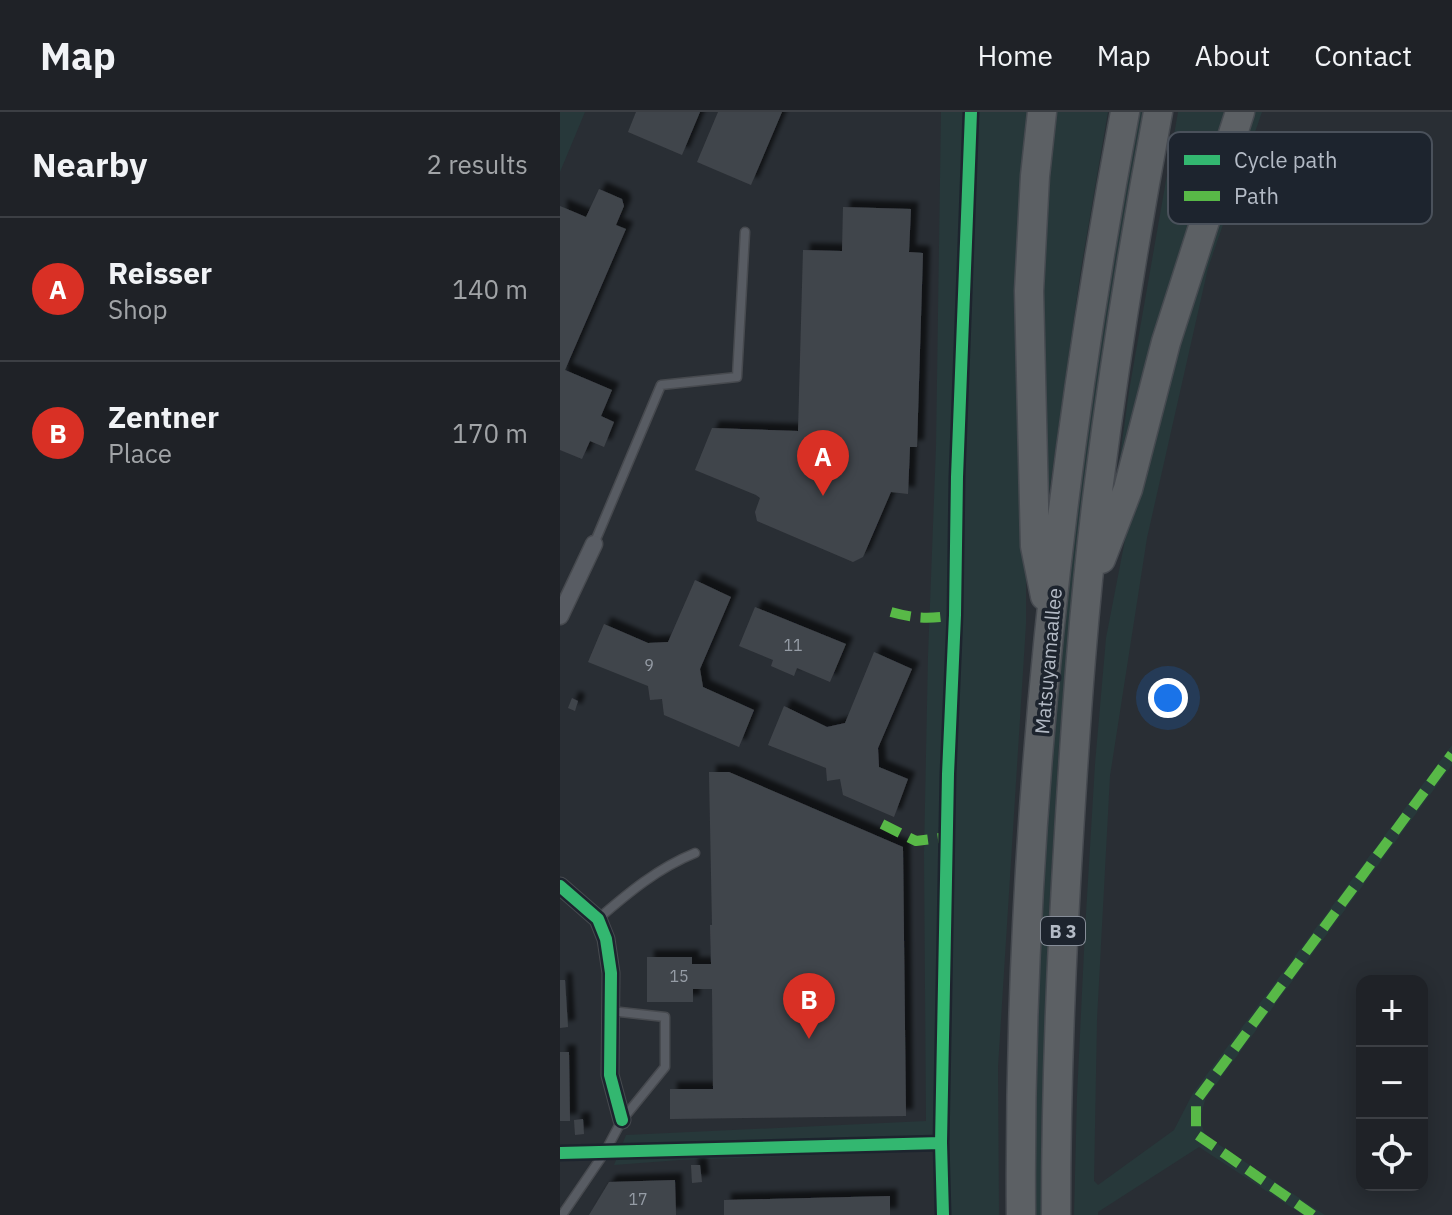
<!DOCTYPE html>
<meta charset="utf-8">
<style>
body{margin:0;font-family:"IBM Plex Sans",sans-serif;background:#2c2f33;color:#f1f3f6}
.controls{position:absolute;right:24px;bottom:24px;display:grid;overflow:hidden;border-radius:16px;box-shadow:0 4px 20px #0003}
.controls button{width:72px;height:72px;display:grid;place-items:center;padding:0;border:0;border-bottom:2px solid #3c3f44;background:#1f2227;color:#f1f3f6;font:40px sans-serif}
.you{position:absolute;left:608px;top:586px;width:28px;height:28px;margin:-20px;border:6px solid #fff;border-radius:50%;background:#1a73e8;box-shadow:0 0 0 12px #1a73e833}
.badge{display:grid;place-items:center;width:52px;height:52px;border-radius:50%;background:#d93025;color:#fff;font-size:26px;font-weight:700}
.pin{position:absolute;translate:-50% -66px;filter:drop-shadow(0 2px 4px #0008)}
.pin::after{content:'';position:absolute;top:42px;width:28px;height:24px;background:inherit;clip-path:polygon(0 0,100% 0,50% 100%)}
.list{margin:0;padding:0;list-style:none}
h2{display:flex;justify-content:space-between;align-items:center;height:104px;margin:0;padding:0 32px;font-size:34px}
h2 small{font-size:26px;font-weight:400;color:#a1a4a7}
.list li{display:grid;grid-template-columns:52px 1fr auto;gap:24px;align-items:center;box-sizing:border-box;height:144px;padding:0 32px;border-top:2px solid #3c3f44}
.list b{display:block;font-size:30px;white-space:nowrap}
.list p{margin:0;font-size:26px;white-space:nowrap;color:#a1a4a7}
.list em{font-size:26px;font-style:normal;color:#a1a4a7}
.icon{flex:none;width:44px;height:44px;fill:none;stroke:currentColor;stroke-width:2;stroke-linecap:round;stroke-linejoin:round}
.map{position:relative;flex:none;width:892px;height:1103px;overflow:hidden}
header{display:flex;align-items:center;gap:48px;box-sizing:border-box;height:112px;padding:0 40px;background:#1f2227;border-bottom:2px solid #3c3f44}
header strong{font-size:38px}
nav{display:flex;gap:44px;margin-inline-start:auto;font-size:28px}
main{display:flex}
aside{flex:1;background:#1f2227}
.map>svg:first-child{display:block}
.green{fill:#27383a}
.building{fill:#41454b;filter:url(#shadow)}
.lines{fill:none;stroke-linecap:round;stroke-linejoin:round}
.service-casing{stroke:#474a4f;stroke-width:11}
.minor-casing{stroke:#474a4f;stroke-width:19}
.trunk-casing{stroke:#464a50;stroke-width:31}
.service{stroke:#585c63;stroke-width:8}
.minor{stroke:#585c63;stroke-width:16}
.trunk{stroke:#5c6064;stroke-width:28}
.quiet{stroke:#58b947;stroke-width:10;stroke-dasharray:20 10;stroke-linecap:butt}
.cycleway-casing{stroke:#1d242e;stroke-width:17}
.cycleway{stroke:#33b770;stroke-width:12}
.labels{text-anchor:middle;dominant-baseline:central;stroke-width:7;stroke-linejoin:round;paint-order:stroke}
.number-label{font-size:16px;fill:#969da6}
.shield{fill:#1d242e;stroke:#868d98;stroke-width:2}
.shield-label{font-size:18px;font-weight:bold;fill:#b3bac5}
.street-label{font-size:20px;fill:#b3bac5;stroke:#1d242e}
.key{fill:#1d242e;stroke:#4a515b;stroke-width:2}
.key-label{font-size:22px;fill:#b3bac5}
</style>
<header>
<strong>Map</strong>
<nav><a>Home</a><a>Map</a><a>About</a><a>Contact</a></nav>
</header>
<main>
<aside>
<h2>Nearby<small>2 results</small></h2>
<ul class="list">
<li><span class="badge">A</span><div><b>Reisser</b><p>Shop</p></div><em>140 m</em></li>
<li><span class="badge">B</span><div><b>Zentner</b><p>Place</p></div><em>170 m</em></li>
</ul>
</aside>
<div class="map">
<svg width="892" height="1103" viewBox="0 0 892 1103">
<defs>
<filter id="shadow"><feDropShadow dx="7" dy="-7" stdDeviation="2" flood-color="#0009"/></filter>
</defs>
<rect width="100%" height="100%" fill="#292e34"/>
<path class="green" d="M0,0H25L0,60Z
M381,0H548L521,157L488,389L466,431V512L438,955L439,1103H377L373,1039L120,1048L54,1053L66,1023L366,1009L364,741L368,544L376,335Z
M577,0H587L517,455L499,633L489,799L481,1026V1103H473L481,797L490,632L521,344Z
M618,0H702L648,156L587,426L550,664L537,908L534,1069L538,1073L614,1018L633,981L892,633V653L646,986C641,1000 639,1010 646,1024L765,1103H743L639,1035L538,1100V1103H514L517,984L525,818L535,652L546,526L569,407L556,374L569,279Z"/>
<path class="building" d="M76,0H140L122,43L68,20Z
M158,0H222L191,73L137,50Z
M39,77L62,87L64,94L56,113L66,117L5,258L52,278L41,304L54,310L44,335L30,329L22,347L0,338V94L26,105Z
M283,95L351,97L349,140L363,141L357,335H350L348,382L331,380L303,445L293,450L197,409L195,400L200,386L196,383L135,358L152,316L238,319L243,138L282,139Z
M135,468L171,485L140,557L143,575L194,598L179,635L104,603L102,587L90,588L88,574L28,550L44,512L88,531L108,530Z
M195,495L286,532L270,570L237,556L234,564L211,554L213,548L179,534Z
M314,540L352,557L318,636L319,655L348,667L334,705L283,683L280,667L267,669L266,656L208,633L224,594L267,615L285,611Z
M12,586L18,589L15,599L8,596Z
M149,660H169L343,735L346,1004L110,1007V977H153L152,877H133V890H87V845H132V852H151L150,813H152Z
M0,868H5L8,915L0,916Z
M0,940H9L10,1009H0Z
M23,1007L24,1022L15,1023L14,1008Z
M131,1053H140L142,1070L132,1071Z
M115,1068L116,1103H29L49,1070Z
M330,1084V1103H164V1088Z"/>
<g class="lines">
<g class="service-casing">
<path id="service" d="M34,432L101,273L177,265L185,120
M38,807C68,781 98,756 135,741
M2,1103L45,1040L62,1008L105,955V905L51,899"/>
</g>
<g class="minor-casing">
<path id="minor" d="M0,504L34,432
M0,774L38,807L46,827L51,861L50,963L62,1008"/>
</g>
<g class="trunk-casing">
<path id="trunk" d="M482,0L475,64L469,179L475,434L485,484
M541,447L568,377L606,230L680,0
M461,1103C458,733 497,363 565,0
M496,1103C496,976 501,849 509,721C516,605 524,487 539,371C555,247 575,123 598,0"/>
</g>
<use href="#service" class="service"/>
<use href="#minor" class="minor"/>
<use href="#trunk" class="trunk"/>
<path class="quiet" d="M331,500C356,507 370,507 395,503
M322,712L356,729L387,725
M753,1103L636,1022V989L892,642"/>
<g class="cycleway-casing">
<path id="cycleway" d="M0,774L38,807L46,827L51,861L50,963L62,1008
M0,1041L381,1031
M383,1103L381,1031L388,662L395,503L397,365L411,0"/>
</g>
<use href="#cycleway" class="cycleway"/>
</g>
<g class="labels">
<g class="number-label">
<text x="233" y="533">11</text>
<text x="89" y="553">9</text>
<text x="119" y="864">15</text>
<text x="78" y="1087">17</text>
</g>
<rect class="shield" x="481" y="805" width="44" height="28" rx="6"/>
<g class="shield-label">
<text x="503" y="819">B 3</text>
</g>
<g class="street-label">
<text transform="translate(488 549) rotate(-85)">Matsuyamaallee</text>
</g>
</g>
<rect x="608" y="20" width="264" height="92" rx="12" class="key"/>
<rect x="624" y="43" width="36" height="10" fill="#33b770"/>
<rect x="624" y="79" width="36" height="10" fill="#58b947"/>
<g class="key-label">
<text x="674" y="56">Cycle path</text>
<text x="674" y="92">Path</text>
</g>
</svg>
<div class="controls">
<button>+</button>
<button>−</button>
<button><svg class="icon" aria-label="locate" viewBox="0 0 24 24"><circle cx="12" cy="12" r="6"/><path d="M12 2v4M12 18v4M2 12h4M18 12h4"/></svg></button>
</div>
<div class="you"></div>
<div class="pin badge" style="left:263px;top:384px">A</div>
<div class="pin badge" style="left:249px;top:927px">B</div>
</div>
</main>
